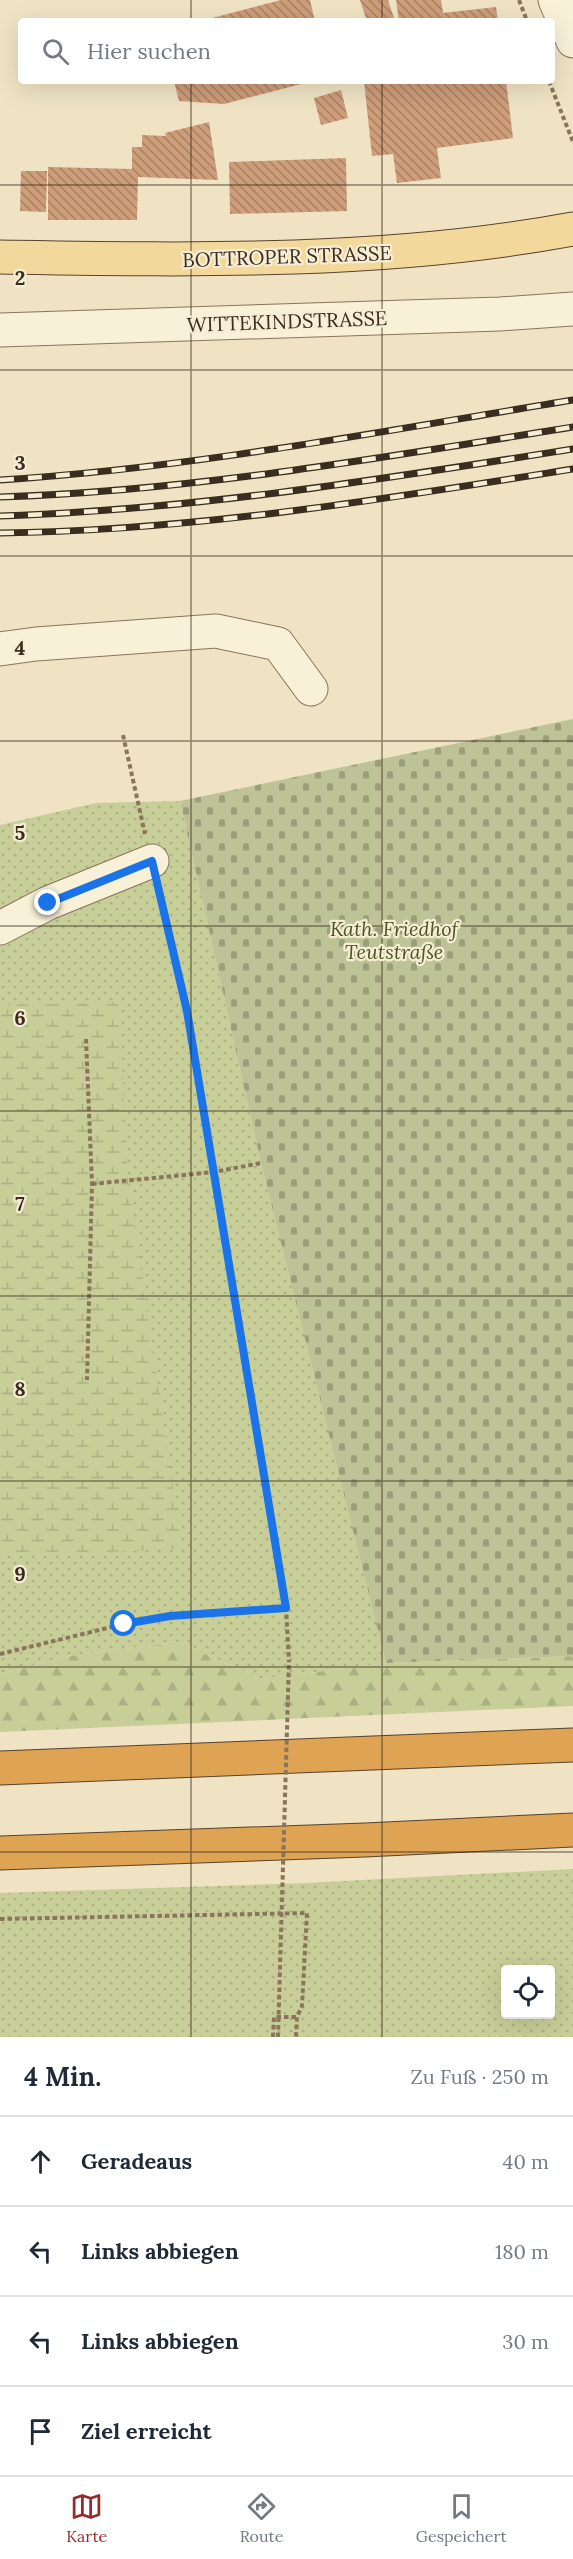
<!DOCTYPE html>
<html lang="de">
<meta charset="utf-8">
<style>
body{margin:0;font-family:Lora,serif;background:#f6f6f7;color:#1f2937}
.controls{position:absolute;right:18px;bottom:18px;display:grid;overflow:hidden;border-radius:6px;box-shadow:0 6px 24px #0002}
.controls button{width:54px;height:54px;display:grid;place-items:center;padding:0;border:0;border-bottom:2px solid #e0e1e3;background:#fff;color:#1f2937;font:30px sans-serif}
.stop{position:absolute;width:18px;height:18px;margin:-14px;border:4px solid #1a73e8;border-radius:50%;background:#fff}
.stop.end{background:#1a73e8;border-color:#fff;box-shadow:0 2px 6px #0008}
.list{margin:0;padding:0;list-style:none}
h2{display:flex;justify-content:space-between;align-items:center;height:78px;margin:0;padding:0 24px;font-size:26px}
h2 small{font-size:20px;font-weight:400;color:#747a83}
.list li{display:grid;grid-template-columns:39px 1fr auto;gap:18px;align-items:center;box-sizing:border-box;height:90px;padding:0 24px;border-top:2px solid #e0e1e3}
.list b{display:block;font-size:22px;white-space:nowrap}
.list em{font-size:20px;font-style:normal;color:#747a83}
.icon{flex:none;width:33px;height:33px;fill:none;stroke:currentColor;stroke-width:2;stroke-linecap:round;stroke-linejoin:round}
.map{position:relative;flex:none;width:573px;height:2037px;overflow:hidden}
.search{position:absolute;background:#fff;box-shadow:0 6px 24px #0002;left:18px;right:18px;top:18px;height:66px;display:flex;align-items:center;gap:15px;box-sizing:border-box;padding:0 21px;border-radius:6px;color:#747a83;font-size:22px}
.sheet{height:438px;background:#fff}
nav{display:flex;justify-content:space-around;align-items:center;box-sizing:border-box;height:84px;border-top:2px solid #e0e1e3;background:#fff;font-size:16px;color:#747a83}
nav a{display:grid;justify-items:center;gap:3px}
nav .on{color:#9a2929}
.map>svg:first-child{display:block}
.grass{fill:url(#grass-dots);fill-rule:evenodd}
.forest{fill:url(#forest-firs)}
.wetland{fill:url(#wetland-marsh)}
.cemetery{fill:url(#cemetery-stones)}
.building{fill:url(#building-back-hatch)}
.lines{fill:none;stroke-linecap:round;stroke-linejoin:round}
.minor-casing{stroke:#8a745a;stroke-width:35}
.major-casing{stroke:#58422e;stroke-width:35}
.highway-casing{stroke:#58422e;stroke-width:35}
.path{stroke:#8a745a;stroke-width:4;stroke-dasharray:4.5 3;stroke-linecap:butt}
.minor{stroke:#f9f0d8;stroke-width:33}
.major{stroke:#f3d89c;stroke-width:33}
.highway{stroke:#dfa354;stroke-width:33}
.rail-casing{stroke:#3a2c1e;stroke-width:7}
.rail{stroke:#f6edd4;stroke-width:4.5;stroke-dasharray:14;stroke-linecap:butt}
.path-bridge{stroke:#8a745a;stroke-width:4;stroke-dasharray:4.5 3;stroke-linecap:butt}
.route{stroke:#1a73e8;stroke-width:8}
.grid{fill:none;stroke:#3a2c1e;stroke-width:1.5;stroke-opacity:0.55}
.labels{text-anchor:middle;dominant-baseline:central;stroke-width:4.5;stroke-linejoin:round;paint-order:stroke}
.street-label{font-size:20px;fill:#3a2c1e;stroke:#f6edd4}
.park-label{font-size:20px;font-style:italic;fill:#4a5725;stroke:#f6edd4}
.grid-label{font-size:20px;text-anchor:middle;font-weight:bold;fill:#3a2c1e;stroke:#f6edd4;stroke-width:4.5;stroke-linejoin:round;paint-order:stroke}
</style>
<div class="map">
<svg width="573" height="2037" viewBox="0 0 573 2037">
<defs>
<pattern id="grass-dots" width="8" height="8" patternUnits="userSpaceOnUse" patternTransform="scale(1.5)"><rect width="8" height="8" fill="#c7ce98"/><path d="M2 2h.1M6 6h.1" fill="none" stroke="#acb183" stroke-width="1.8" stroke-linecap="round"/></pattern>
<pattern id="forest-firs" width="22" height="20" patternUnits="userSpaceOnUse" patternTransform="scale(1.5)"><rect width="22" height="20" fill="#c7ce98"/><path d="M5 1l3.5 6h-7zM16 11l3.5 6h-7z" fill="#acb183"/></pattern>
<pattern id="wetland-marsh" width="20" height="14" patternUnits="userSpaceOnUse" patternTransform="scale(1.5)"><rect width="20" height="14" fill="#c7ce98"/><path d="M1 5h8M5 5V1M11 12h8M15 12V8" fill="none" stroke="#acb183"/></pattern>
<pattern id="cemetery-stones" width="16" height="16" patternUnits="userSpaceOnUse" patternTransform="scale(1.5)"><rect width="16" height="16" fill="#bdc297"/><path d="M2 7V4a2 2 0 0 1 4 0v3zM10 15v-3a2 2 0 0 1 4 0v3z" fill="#9b9e7b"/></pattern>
<pattern id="building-back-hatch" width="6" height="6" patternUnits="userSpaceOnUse" patternTransform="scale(1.5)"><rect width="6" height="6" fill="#ce9d7a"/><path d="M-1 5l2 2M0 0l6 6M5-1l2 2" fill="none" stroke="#a88063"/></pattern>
</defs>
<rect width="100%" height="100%" fill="#efe3c4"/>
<path class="grass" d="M180,801L261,1163L386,1663L261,1679L178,1642L69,1656L0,1674V825L96,803Z
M573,1869V2037H0V1893L306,1883ZM506,1970H550V2014H506Z"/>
<path class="forest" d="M178,1642L261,1679L386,1663L573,1656V1706L0,1732V1674L69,1656Z"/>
<path class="wetland" d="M119,1002L128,1180L182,1549L0,1556V1005Z"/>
<path class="cemetery" d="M573,719V1656L386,1663L261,1163L180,801Z"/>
<path class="building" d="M281,0H310L315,21H201Z
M360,0H388L395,21H367Z
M396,0H441L443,13L496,7L498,21H399Z
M174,81H309V82L224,104L179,101Z
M364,81H506L513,138L437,148L441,178L397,183L393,154L372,156Z
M341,90L348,118L321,125L314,98Z
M209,122L218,180L138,177L137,220H48V167L132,169V147H142V135L166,136L165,133Z
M346,158L347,211L230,214L229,162Z
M21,171H47L46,212L20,211Z"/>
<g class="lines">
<g class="minor-casing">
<path id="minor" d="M555,0L573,41
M0,330L500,314L573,309
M0,649L36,644L216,631L278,644L311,689
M0,928L48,903L152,861"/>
</g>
<g class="major-casing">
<path id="major" d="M0,257C192,260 384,264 573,229"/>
</g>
<g class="highway-casing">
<path id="highway" d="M0,1768L573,1745
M0,1853L365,1840L573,1830"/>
</g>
<path class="path" d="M519,0L527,21
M549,81L573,142
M123,735L145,834
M159,891L187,1011L286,1608L289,1661
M86,1039L92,1184L87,1380
M92,1184L214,1172L261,1163
M0,1654L124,1624L170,1616L286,1608
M0,1919L307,1913L302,2006L297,2017L296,2037
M273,2037L274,2017H297"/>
<use href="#minor" class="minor"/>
<use href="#major" class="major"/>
<use href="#highway" class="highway"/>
<g class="rail-casing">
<path id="rail" d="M0,480C192,468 383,431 573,400
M0,497C192,491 384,457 573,427
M0,516C192,510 383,479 573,449
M0,533C192,531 384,499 573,469"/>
</g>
<use href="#rail" class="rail"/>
<path class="path-bridge" d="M278,2037L289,1661"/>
</g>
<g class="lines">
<path class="route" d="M48,903L152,861L187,1011L286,1608L170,1616L124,1624"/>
</g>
<path class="grid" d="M191,0V21M382,0V21M191,81V2037M382,81V2037M0,185H573M0,370H573M0,556H573M0,741H573M0,926H573M0,1111H573M0,1296H573M0,1481H573M0,1667H573M0,1852H573"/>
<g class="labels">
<g class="street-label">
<text transform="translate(287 256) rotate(-2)">BOTTROPER STRASSE</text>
<text transform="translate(287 321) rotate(-2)">WITTEKINDSTRASSE</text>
</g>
<g class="park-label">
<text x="394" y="928">Kath. Friedhof<tspan x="394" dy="23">Teutstraße</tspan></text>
</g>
</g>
<g class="grid-label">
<text x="20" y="285">2</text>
<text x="20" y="470">3</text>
<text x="20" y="655">4</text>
<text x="20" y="840">5</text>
<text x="20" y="1025">6</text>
<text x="20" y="1211">7</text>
<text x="20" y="1396">8</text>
<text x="20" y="1581">9</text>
</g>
</svg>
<div class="controls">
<button><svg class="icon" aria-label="locate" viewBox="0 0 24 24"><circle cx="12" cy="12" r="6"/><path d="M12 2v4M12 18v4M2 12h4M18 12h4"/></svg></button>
</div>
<div class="stop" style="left:124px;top:1624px"></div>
<div class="stop end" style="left:48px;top:903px"></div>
<div class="search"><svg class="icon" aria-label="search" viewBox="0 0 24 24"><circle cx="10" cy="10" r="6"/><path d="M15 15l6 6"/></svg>Hier suchen</div>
</div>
<section class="sheet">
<h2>4 Min.<small>Zu Fuß · 250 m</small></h2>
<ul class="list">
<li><svg class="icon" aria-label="ahead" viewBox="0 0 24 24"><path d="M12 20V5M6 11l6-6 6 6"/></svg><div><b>Geradeaus</b></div><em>40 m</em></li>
<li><svg class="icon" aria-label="left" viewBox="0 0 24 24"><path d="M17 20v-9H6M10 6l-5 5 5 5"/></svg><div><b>Links abbiegen</b></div><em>180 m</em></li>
<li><svg class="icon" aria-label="left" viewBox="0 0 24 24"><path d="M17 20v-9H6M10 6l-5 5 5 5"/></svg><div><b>Links abbiegen</b></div><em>30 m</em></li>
<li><svg class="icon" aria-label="arrive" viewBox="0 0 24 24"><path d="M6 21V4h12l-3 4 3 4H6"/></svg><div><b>Ziel erreicht</b></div></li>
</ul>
</section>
<nav>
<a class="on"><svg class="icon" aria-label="map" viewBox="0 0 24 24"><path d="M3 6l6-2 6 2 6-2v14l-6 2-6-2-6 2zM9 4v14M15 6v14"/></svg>Karte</a>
<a><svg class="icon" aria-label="directions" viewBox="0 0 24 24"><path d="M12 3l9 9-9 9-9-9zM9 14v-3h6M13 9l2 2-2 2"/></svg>Route</a>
<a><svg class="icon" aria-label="saved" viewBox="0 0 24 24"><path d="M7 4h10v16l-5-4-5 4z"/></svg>Gespeichert</a>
</nav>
